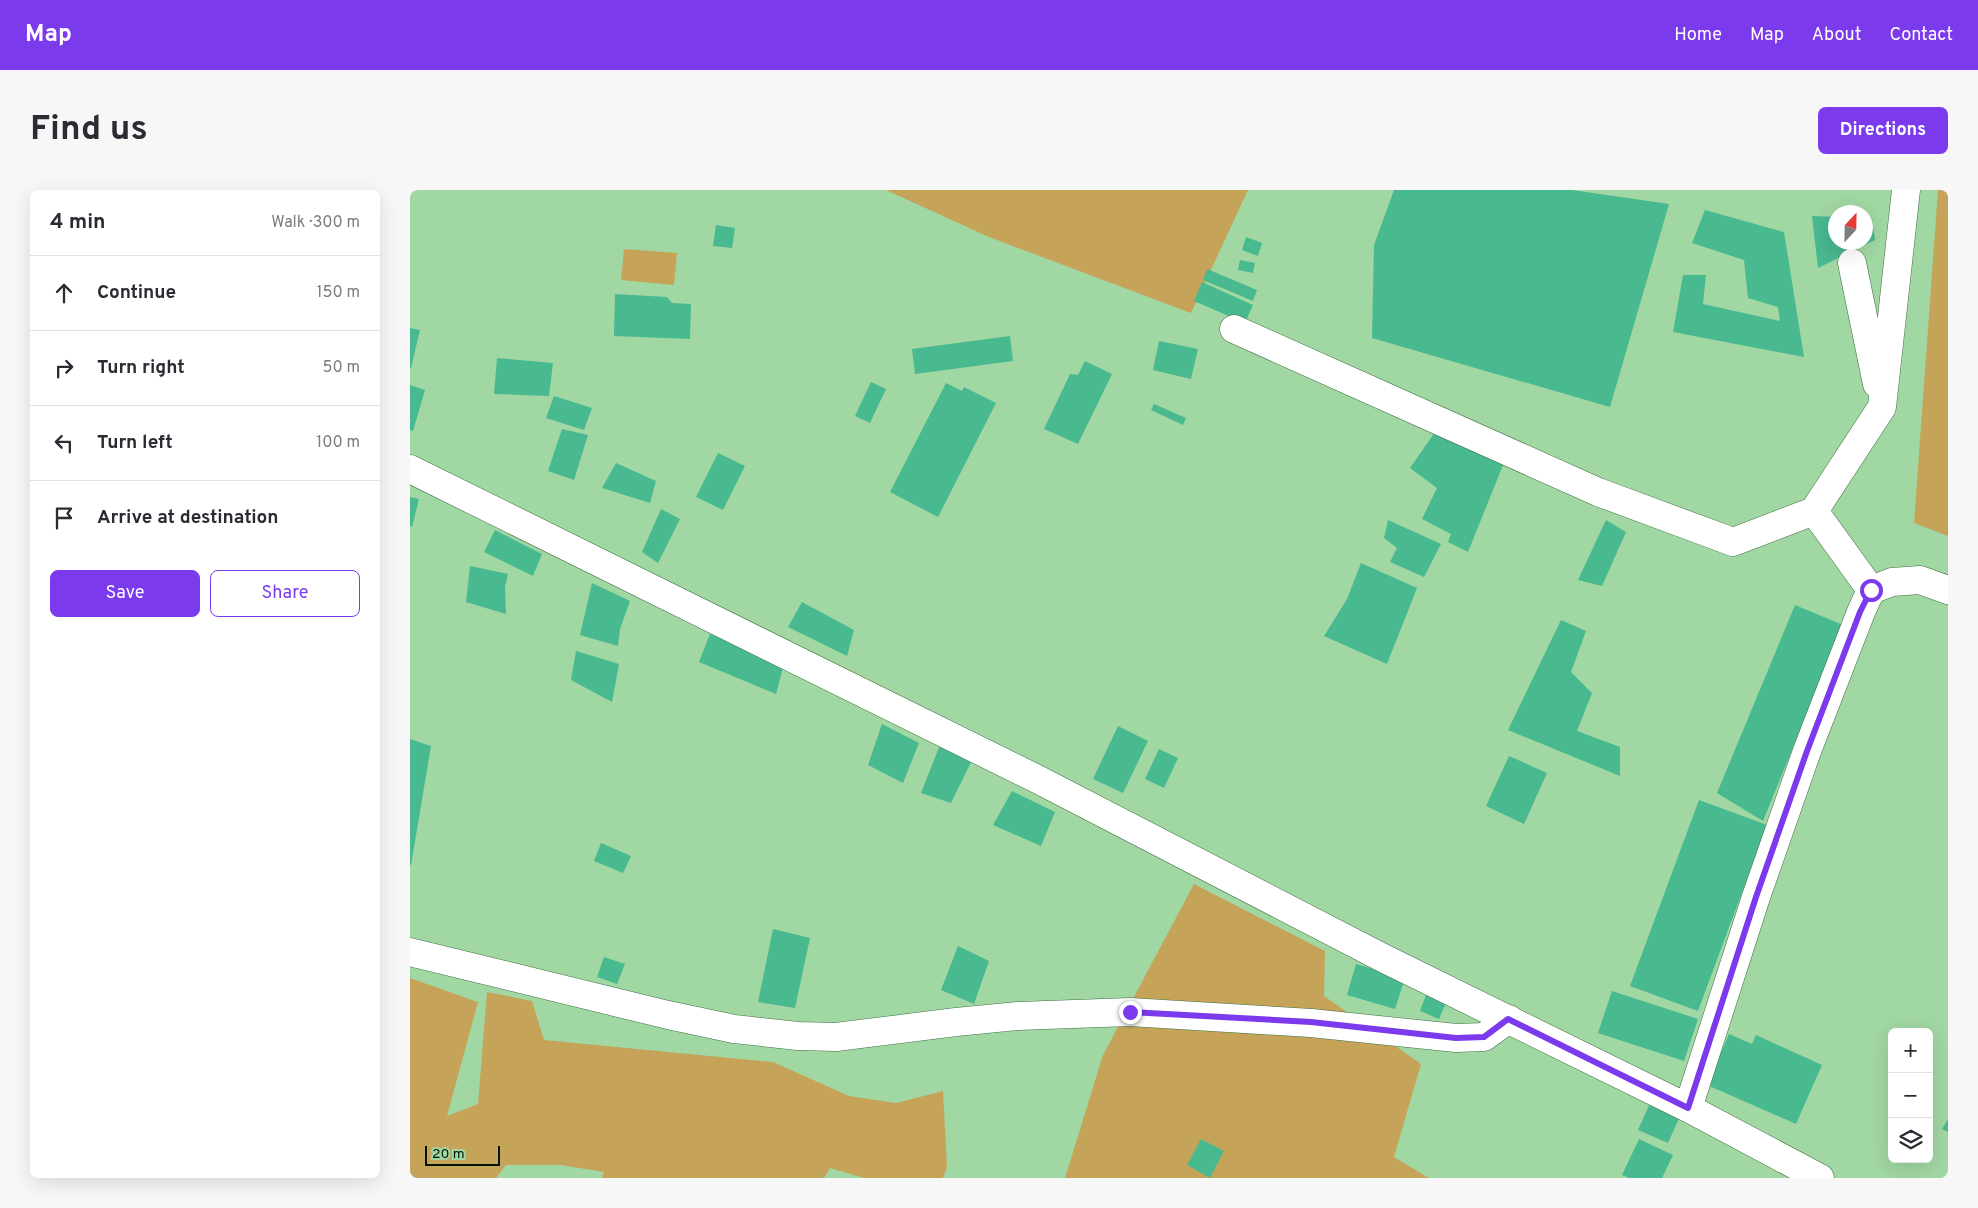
<!DOCTYPE html>
<meta charset="utf-8">
<style>
body{margin:0;font-family:Overpass,sans-serif;background:#f7f7f7;color:#2b2b33}
.controls{position:absolute;right:15px;bottom:15px;display:grid;overflow:hidden;border-radius:8px;box-shadow:0 5px 20px #0002}
.controls button{width:45px;height:45px;display:grid;place-items:center;padding:0;border:0;border-bottom:1px solid #e1e1e2;background:#fff;color:#2b2b33;font:25px sans-serif}
.compass{position:absolute;left:1418px;top:15px;width:45px;height:45px;border-radius:50%;background:#fff;box-shadow:0 5px 20px #0002;rotate:22deg}
.scale{position:absolute;left:15px;bottom:12px;width:75px;box-sizing:border-box;padding-left:5px;border:2px solid #021504;border-top:0;font-size:14px;line-height:18px;white-space:nowrap;color:#021504;-webkit-text-stroke:4px #a1d7a3;paint-order:stroke}
.stop{position:absolute;width:15px;height:15px;margin:-11px;border:4px solid #7c3aed;border-radius:50%;background:#fff}
.stop.end{background:#7c3aed;border-color:#fff;box-shadow:0 1px 5px #0008}
.list{margin:0;padding:0;list-style:none}
h2{display:flex;justify-content:space-between;align-items:center;height:65px;margin:0;padding:0 20px;font-size:21px}
h2 small{font-size:16px;font-weight:400;color:#7c7c81}
.list li{display:grid;grid-template-columns:32px 1fr auto;gap:15px;align-items:center;box-sizing:border-box;height:75px;padding:0 20px;border-top:1px solid #e1e1e2}
.list b{display:block;font-size:19px;white-space:nowrap}
.list em{font-size:16px;font-style:normal;color:#7c7c81}
.actions{display:flex;gap:10px;padding:15px 20px}
.actions a{flex:1;padding:11px 0;border:1px solid #7c3aed;border-radius:8px;text-align:center;font-size:18px;color:#7c3aed}
.actions .main{background:#7c3aed;color:#fff}
.icon{flex:none;width:28px;height:28px;fill:none;stroke:currentColor;stroke-width:2;stroke-linecap:round;stroke-linejoin:round}
.map{position:relative;flex:none;width:1538px;height:988px;overflow:hidden;border-radius:8px}
header{display:flex;align-items:center;gap:30px;box-sizing:border-box;height:70px;padding:0 25px;background:#7c3aed;color:#fff}
header strong{font-size:24px}
nav{display:flex;gap:28px;margin-inline-start:auto;font-size:18px}
.intro{display:flex;align-items:center;justify-content:space-between;box-sizing:border-box;height:120px;padding:0 30px}
h1{margin:0;font-size:35px}
.button{padding:12px 22px;border-radius:8px;background:#7c3aed;color:#fff;font-size:18px;font-weight:700}
main{display:flex;gap:30px;padding:0 30px}
aside{flex:1;background:#fff;border-radius:8px;box-shadow:0 5px 20px #0002}
.map>svg:first-child{display:block}
.green{fill:#c5a45a}
.building{fill:#49b990}
.lines{fill:none;stroke-linecap:round;stroke-linejoin:round}
.minor-casing{stroke:#3e7042;stroke-width:29}
.minor{stroke:#fff;stroke-width:28}
.route{stroke:#7c3aed;stroke-width:6}
</style>
<header>
<strong>Map</strong>
<nav><a>Home</a><a>Map</a><a>About</a><a>Contact</a></nav>
</header>
<div class="intro"><h1>Find us</h1><a class="button">Directions</a></div>
<main>
<aside>
<h2>4 min<small>Walk · 300 m</small></h2>
<ul class="list">
<li><svg class="icon" aria-label="ahead" viewBox="0 0 24 24"><path d="M12 20V5M6 11l6-6 6 6"/></svg><div><b>Continue</b></div><em>150 m</em></li>
<li><svg class="icon" aria-label="right" viewBox="0 0 24 24"><path d="M7 20v-9h11M14 6l5 5-5 5"/></svg><div><b>Turn right</b></div><em>50 m</em></li>
<li><svg class="icon" aria-label="left" viewBox="0 0 24 24"><path d="M17 20v-9H6M10 6l-5 5 5 5"/></svg><div><b>Turn left</b></div><em>100 m</em></li>
<li><svg class="icon" aria-label="arrive" viewBox="0 0 24 24"><path d="M6 21V4h12l-3 4 3 4H6"/></svg><div><b>Arrive at destination</b></div></li>
</ul>
<div class="actions"><a class="main">Save</a><a>Share</a></div>
</aside>
<div class="map">
<svg width="1538" height="988" viewBox="0 0 1538 988">
<rect width="100%" height="100%" fill="#a1d7a3"/>
<path class="green" d="M476,0H838L781,123L579,47Z
M1528,0H1538V346L1504,333Z
M214,59L267,63L264,95L211,90Z
M784,694L915,761L914,806L1011,874L984,967L1019,988H655L693,865Z
M0,788L68,812L37,926L68,914L77,802L122,811L134,850L363,872L439,906L486,913L533,901L537,977L533,988H454L420,978L414,988H192L194,982L151,975H96L86,988H0Z"/>
<path class="building" d="M984,0H1162L1259,14L1200,217L962,148L964,55Z
M1295,20L1374,42L1394,167L1263,142L1273,85H1296L1293,114L1370,131L1368,117L1338,108L1334,70L1282,53Z
M1402,26L1426,27V52H1456V28L1462,29L1465,50L1408,78Z
M306,35L325,38L322,58L303,56Z
M836,47L852,53L848,66L832,60Z
M830,70L845,73L843,83L828,80Z
M797,79L847,100L843,111L793,90Z
M792,92L843,115L835,133L784,111Z
M205,104L257,107L262,113L281,114L280,149L204,146Z
M0,138L10,140L1,178H0Z
M600,146L603,171L505,184L502,159Z
M749,151L788,159L781,189L743,180Z
M87,168L143,173L139,206L84,204Z
M675,171L702,184L668,254L634,239L660,184L668,185Z
M461,192L476,199L460,233L445,226Z
M536,193L552,201L554,197L586,213L528,327L480,302Z
M0,195L15,200L3,241L0,240Z
M144,206L182,218L174,240L136,228Z
M744,214L776,228L773,235L741,220Z
M152,239L178,245L164,290L138,281Z
M1025,242L1093,275L1058,362L1038,352L1041,344L1012,329L1027,298L1000,278Z
M308,263L335,276L313,320L286,307Z
M206,273L246,291L240,313L192,298Z
M0,307L9,309L2,337L0,336Z
M251,319L270,329L248,373L232,362Z
M978,330L1031,354L1014,387L980,372L987,358L974,348Z
M1196,330L1216,342L1192,396L1168,390Z
M85,340L132,364L123,386L74,362Z
M951,373L1007,398L977,474L914,446L937,409Z
M60,376L98,384L95,397L96,424L56,412Z
M182,393L220,411L210,439L208,456L170,445Z
M392,412L444,440L437,466L378,437Z
M1385,415L1433,435L1353,631L1307,603Z
M1151,430L1176,441L1161,482L1182,503L1167,541L1210,557V586L1098,540Z
M300,444L374,474L366,504L289,472Z
M166,461L209,474L202,512L161,490Z
M472,534L509,553L493,593L458,575Z
M708,536L738,551L713,603L683,589Z
M0,549L21,556L1,675H0Z
M530,555L563,568L541,613L511,603Z
M749,559L768,568L754,598L735,589Z
M1099,566L1137,583L1114,634L1076,616Z
M602,601L645,622L631,656L583,635Z
M1289,610L1357,635L1288,821L1220,796Z
M191,653L221,666L213,683L184,671Z
M363,739L400,748L385,818L348,812Z
M548,756L579,771L564,814L531,800Z
M194,767L215,774L207,794L187,787Z
M946,774L995,788L985,819L937,805Z
M1202,801L1288,829L1274,871L1188,843Z
M1016,805L1036,813L1029,829L1010,821Z
M1319,844L1342,854L1346,845L1412,875L1386,934L1297,895Z
M1241,911L1271,924L1258,953L1228,940Z
M1538,929V942L1532,939Z
M791,949L814,961L800,988L777,975Z
M1229,949L1263,965L1252,988H1219L1212,985Z"/>
<g class="lines">
<g class="minor-casing">
<path id="minor" d="M1442,73L1467,194
M824,139L1188,302L1323,352L1404,321L1472,217L1496,0
M0,279L629,590L973,768L1278,918L1410,988
M1404,321L1461,400
M0,762L258,825L324,839L388,846L426,847L546,832L608,826L720,822L901,833L1046,848L1074,847L1099,829
M1278,918L1346,707L1397,561L1451,422L1461,400L1482,392L1510,390L1538,400"/>
</g>
<use href="#minor" class="minor"/>
</g>
<g class="lines">
<path class="route" d="M720,822L901,832L1046,848L1074,847L1098,829L1278,918L1346,707L1397,561L1450,422L1461,400"/>
</g>
</svg>
<div class="controls">
<button>+</button>
<button>−</button>
<button><svg class="icon" aria-label="layers" viewBox="0 0 24 24"><path d="M12 4l9 5-9 5-9-5zM3 14l9 5 9-5"/></svg></button>
</div>
<svg class="compass" viewBox="-18 -18 36 36"><path d="M0-13l5 13h-10z" fill="#e53935"/><path d="M0 13l5-13h-10z" fill="#7c7c81"/></svg>
<div class="scale">20 m</div>
<div class="stop" style="left:1461px;top:400px"></div>
<div class="stop end" style="left:720px;top:822px"></div>
</div>
</main>
